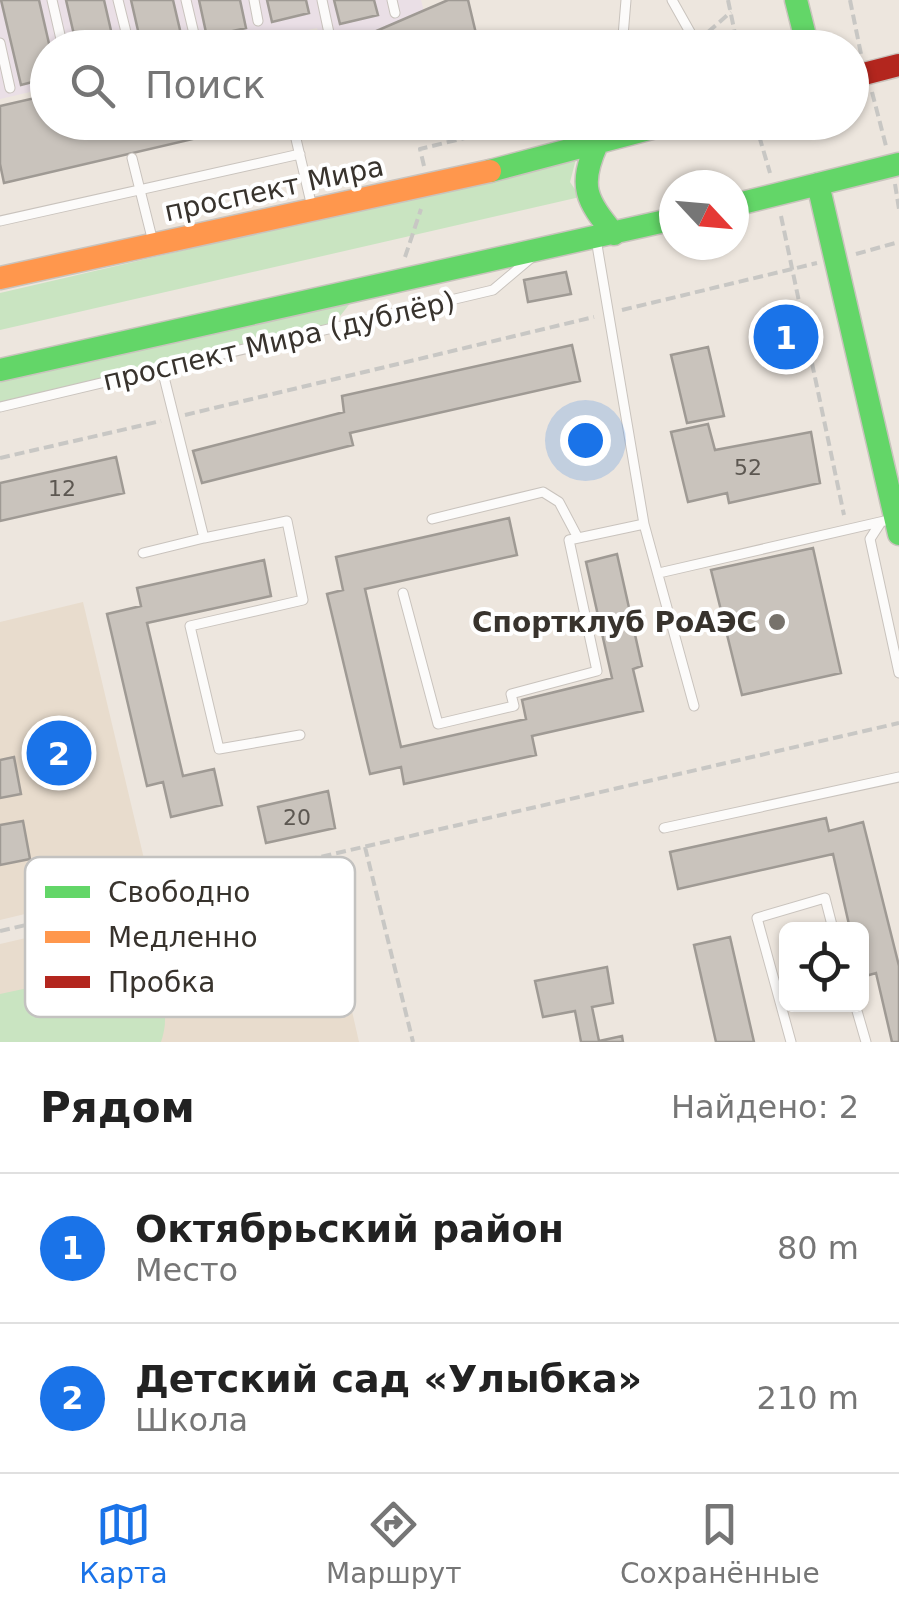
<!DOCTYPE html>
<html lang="ru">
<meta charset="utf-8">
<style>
body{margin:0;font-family:"DejaVu Sans",sans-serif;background:#f2f2f2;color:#222}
.controls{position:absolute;right:30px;bottom:30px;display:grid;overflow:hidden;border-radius:15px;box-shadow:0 2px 8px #0004}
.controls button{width:90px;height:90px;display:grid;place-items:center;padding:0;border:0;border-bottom:2px solid #e0e0e0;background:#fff;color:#222;font:50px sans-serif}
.compass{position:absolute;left:659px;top:170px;width:90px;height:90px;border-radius:50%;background:#fff;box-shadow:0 2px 8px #0004;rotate:116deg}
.you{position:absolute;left:585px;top:440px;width:35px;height:35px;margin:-25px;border:8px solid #fff;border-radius:50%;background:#1a73e8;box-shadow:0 0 0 15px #1a73e833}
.badge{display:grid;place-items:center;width:65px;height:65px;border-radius:50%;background:#1a73e8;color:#fff;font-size:32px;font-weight:700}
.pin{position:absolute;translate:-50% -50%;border:5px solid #fff;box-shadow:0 2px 10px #0006}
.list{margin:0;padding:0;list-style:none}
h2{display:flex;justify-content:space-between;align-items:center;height:130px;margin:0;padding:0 40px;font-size:42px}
h2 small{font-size:32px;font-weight:400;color:#767676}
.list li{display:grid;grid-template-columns:65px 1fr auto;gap:30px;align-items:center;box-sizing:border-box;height:150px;padding:0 40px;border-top:2px solid #e0e0e0}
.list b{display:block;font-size:38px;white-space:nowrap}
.list p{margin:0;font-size:32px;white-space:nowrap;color:#767676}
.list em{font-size:32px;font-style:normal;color:#767676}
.icon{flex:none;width:55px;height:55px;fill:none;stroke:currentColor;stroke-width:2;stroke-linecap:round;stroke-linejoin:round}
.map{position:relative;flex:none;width:899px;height:1042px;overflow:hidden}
.search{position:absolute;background:#fff;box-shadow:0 2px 8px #0004;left:30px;right:30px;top:30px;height:110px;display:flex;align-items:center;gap:25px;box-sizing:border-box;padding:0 35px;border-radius:55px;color:#767676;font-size:38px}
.sheet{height:430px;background:#fff}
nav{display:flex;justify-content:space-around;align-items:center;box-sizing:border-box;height:140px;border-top:2px solid #e0e0e0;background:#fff;font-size:28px;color:#767676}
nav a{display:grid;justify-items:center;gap:5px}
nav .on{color:#1a73e8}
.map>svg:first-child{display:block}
.built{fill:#e8dccd}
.industrial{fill:#eadfe6}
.green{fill:#c9e4c1}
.building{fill:#c9c3bc;stroke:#9f9a94;stroke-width:2.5}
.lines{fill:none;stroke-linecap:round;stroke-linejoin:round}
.lane-casing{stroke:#c9c3bd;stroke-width:11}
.fast-casing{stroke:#c9c3bd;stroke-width:25}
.slow-casing{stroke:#c9c3bd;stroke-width:25}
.jam-casing{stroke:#c9c3bd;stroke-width:25}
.path{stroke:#c8c7c4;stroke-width:4;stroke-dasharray:10 5;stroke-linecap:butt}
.lane{stroke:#fcfbfa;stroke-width:9}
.fast{stroke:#63d668;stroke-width:22}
.slow{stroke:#ff974d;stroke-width:22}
.jam{stroke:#b3261e;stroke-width:22}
.poi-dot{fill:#77726b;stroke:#fff;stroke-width:4}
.labels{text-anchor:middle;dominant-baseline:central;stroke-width:8;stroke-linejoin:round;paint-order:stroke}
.number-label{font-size:22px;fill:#5c5751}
.street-label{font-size:28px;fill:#38332d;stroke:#fff}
.poi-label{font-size:28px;font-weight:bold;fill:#38332d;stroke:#fff;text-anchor:end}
.key{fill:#fff;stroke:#c3c2c0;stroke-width:2.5}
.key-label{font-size:28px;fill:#38332d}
</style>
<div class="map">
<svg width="899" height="1042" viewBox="0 0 899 1042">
<rect width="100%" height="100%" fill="#ede6de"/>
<path class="built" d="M83,602L150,884L0,920V622Z
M320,870L359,1042H0V944Z"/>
<path class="industrial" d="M0,0H421L425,16L329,47H322L317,28L231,47L48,48L47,88L0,99Z"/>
<path class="green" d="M576,159L570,182L580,197L0,330V293Z
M359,292L333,325L0,404V373Z
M116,969C155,976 174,1004 161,1042H0V994Z"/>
<path class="building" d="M1,0H39L50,48H48V78L21,85Z
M66,0H104L115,48H77Z
M131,0H173L183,43L166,48H142Z
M199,0H240L246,28L207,37Z
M267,0H306L309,13L272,22Z
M334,0H374L378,15L340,24Z
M448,0H468L479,46L362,48L360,38Z
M48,95V122H266L4,183L0,164V106Z
M566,272L571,294L528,302L524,280Z
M572,345L580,381L350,433L353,445L202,483L193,451L344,412L342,396Z
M708,347L724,416L687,423L671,355Z
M708,424L715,450L811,432L820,483L729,503L727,493L688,502L671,432Z
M116,457L124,493L0,521V483Z
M509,518L517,555L365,589L401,747L526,719L522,700L612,678L586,562L617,554L642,666L633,669L643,711L532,736L536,755L404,784L401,767L370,774L327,594L343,590L336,557Z
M813,548L841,673L742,695L711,570Z
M264,560L271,596L147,623L183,776L214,769L222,805L171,817L163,782L147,786L107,614L141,606L137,588Z
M14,757L21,794L0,798V760Z
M328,791L335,828L266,843L258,807Z
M826,818L829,831L863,822L899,966V1042H892L876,973L862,977V929H850L833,854L678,889L670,852Z
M23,821L30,859L0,865V825Z
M730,937L754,1042H716L694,945Z
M607,967L613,1003L592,1007L599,1041L622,1036L623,1042H581L575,1011L543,1017L535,981Z"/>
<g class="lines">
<g class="lane-casing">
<path id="lane" d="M52,0L63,48
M118,0L130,48
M186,0L195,38
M254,0L258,21
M322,0L329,33
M392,0L395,13
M672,0L699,48
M0,43L10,88
M277,48L311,39
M622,48L626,0
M292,122L312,207
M132,158L153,242
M0,221L300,154
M596,239L644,524L694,706
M162,369L204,538L287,521L303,600L190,626L219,749L300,735
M0,407L493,290L532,257
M432,519L543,492L559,502L578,538
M881,522L870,539L899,673
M143,553L204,538
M659,573L893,519
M403,593L438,724L514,706L511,694L597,671L569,540L644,524
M664,828L899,777
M855,1004L866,1042
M791,1042L757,918L825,898L833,929"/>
</g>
<g class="fast-casing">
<path id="fast" d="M796,0L808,48
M597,144C578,186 586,200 614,234
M490,171L675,122
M818,184L899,534
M734,205L899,164
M0,370L674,219"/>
</g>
<g class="slow-casing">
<path id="slow" d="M0,278L490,171"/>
</g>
<g class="jam-casing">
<path id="jam" d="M852,77L899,65"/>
</g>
<path class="path" d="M728,0L738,48
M850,0L861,54
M708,32L731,12
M872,92L886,146
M755,122L770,173
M424,166L420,149L529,122
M895,184L899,209
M781,216L844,515
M856,254L899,242
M405,257L421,209
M622,310L817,263
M185,415L594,317
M0,458L161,421
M365,847L413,1042
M0,931L899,723"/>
<use href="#lane" class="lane"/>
<use href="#fast" class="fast"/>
<use href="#slow" class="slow"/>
<use href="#jam" class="jam"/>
</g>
<circle class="poi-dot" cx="777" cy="622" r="10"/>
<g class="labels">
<g class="number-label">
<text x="748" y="467">52</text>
<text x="62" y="488">12</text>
<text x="297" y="817">20</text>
</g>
<g class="street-label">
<text transform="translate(274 189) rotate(-12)">проспект Мира</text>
<text transform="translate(279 341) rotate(-13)">проспект Мира (дублёр)</text>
</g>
<g class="poi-label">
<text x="757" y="622">Спортклуб РоАЭС</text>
</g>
</g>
<rect x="25" y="857" width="330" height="160" rx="15" class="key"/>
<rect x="45" y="886" width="45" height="12" fill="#63d668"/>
<rect x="45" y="931" width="45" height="12" fill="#ff974d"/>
<rect x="45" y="976" width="45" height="12" fill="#b3261e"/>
<g class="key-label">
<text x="108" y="902">Свободно</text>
<text x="108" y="947">Медленно</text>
<text x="108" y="992">Пробка</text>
</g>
</svg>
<div class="controls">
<button><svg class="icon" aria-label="locate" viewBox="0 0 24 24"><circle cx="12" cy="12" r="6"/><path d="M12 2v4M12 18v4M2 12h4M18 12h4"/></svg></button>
</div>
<svg class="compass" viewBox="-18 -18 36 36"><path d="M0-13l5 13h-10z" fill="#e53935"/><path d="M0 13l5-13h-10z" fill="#767676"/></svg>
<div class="you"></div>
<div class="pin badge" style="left:786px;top:337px">1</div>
<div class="pin badge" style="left:59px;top:753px">2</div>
<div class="search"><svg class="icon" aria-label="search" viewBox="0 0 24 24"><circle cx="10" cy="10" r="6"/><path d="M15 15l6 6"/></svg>Поиск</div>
</div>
<section class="sheet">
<h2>Рядом<small>Найдено: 2</small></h2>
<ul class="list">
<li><span class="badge">1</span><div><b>Октябрьский район</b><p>Место</p></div><em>80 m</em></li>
<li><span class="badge">2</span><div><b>Детский сад «Улыбка»</b><p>Школа</p></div><em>210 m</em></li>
</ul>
</section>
<nav>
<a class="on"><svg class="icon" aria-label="map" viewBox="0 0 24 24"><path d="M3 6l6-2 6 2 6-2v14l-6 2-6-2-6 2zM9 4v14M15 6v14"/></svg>Карта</a>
<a><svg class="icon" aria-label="directions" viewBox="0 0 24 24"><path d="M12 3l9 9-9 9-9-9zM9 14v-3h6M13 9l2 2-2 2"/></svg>Маршрут</a>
<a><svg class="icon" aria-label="saved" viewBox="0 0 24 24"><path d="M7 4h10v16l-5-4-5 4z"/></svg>Сохранённые</a>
</nav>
